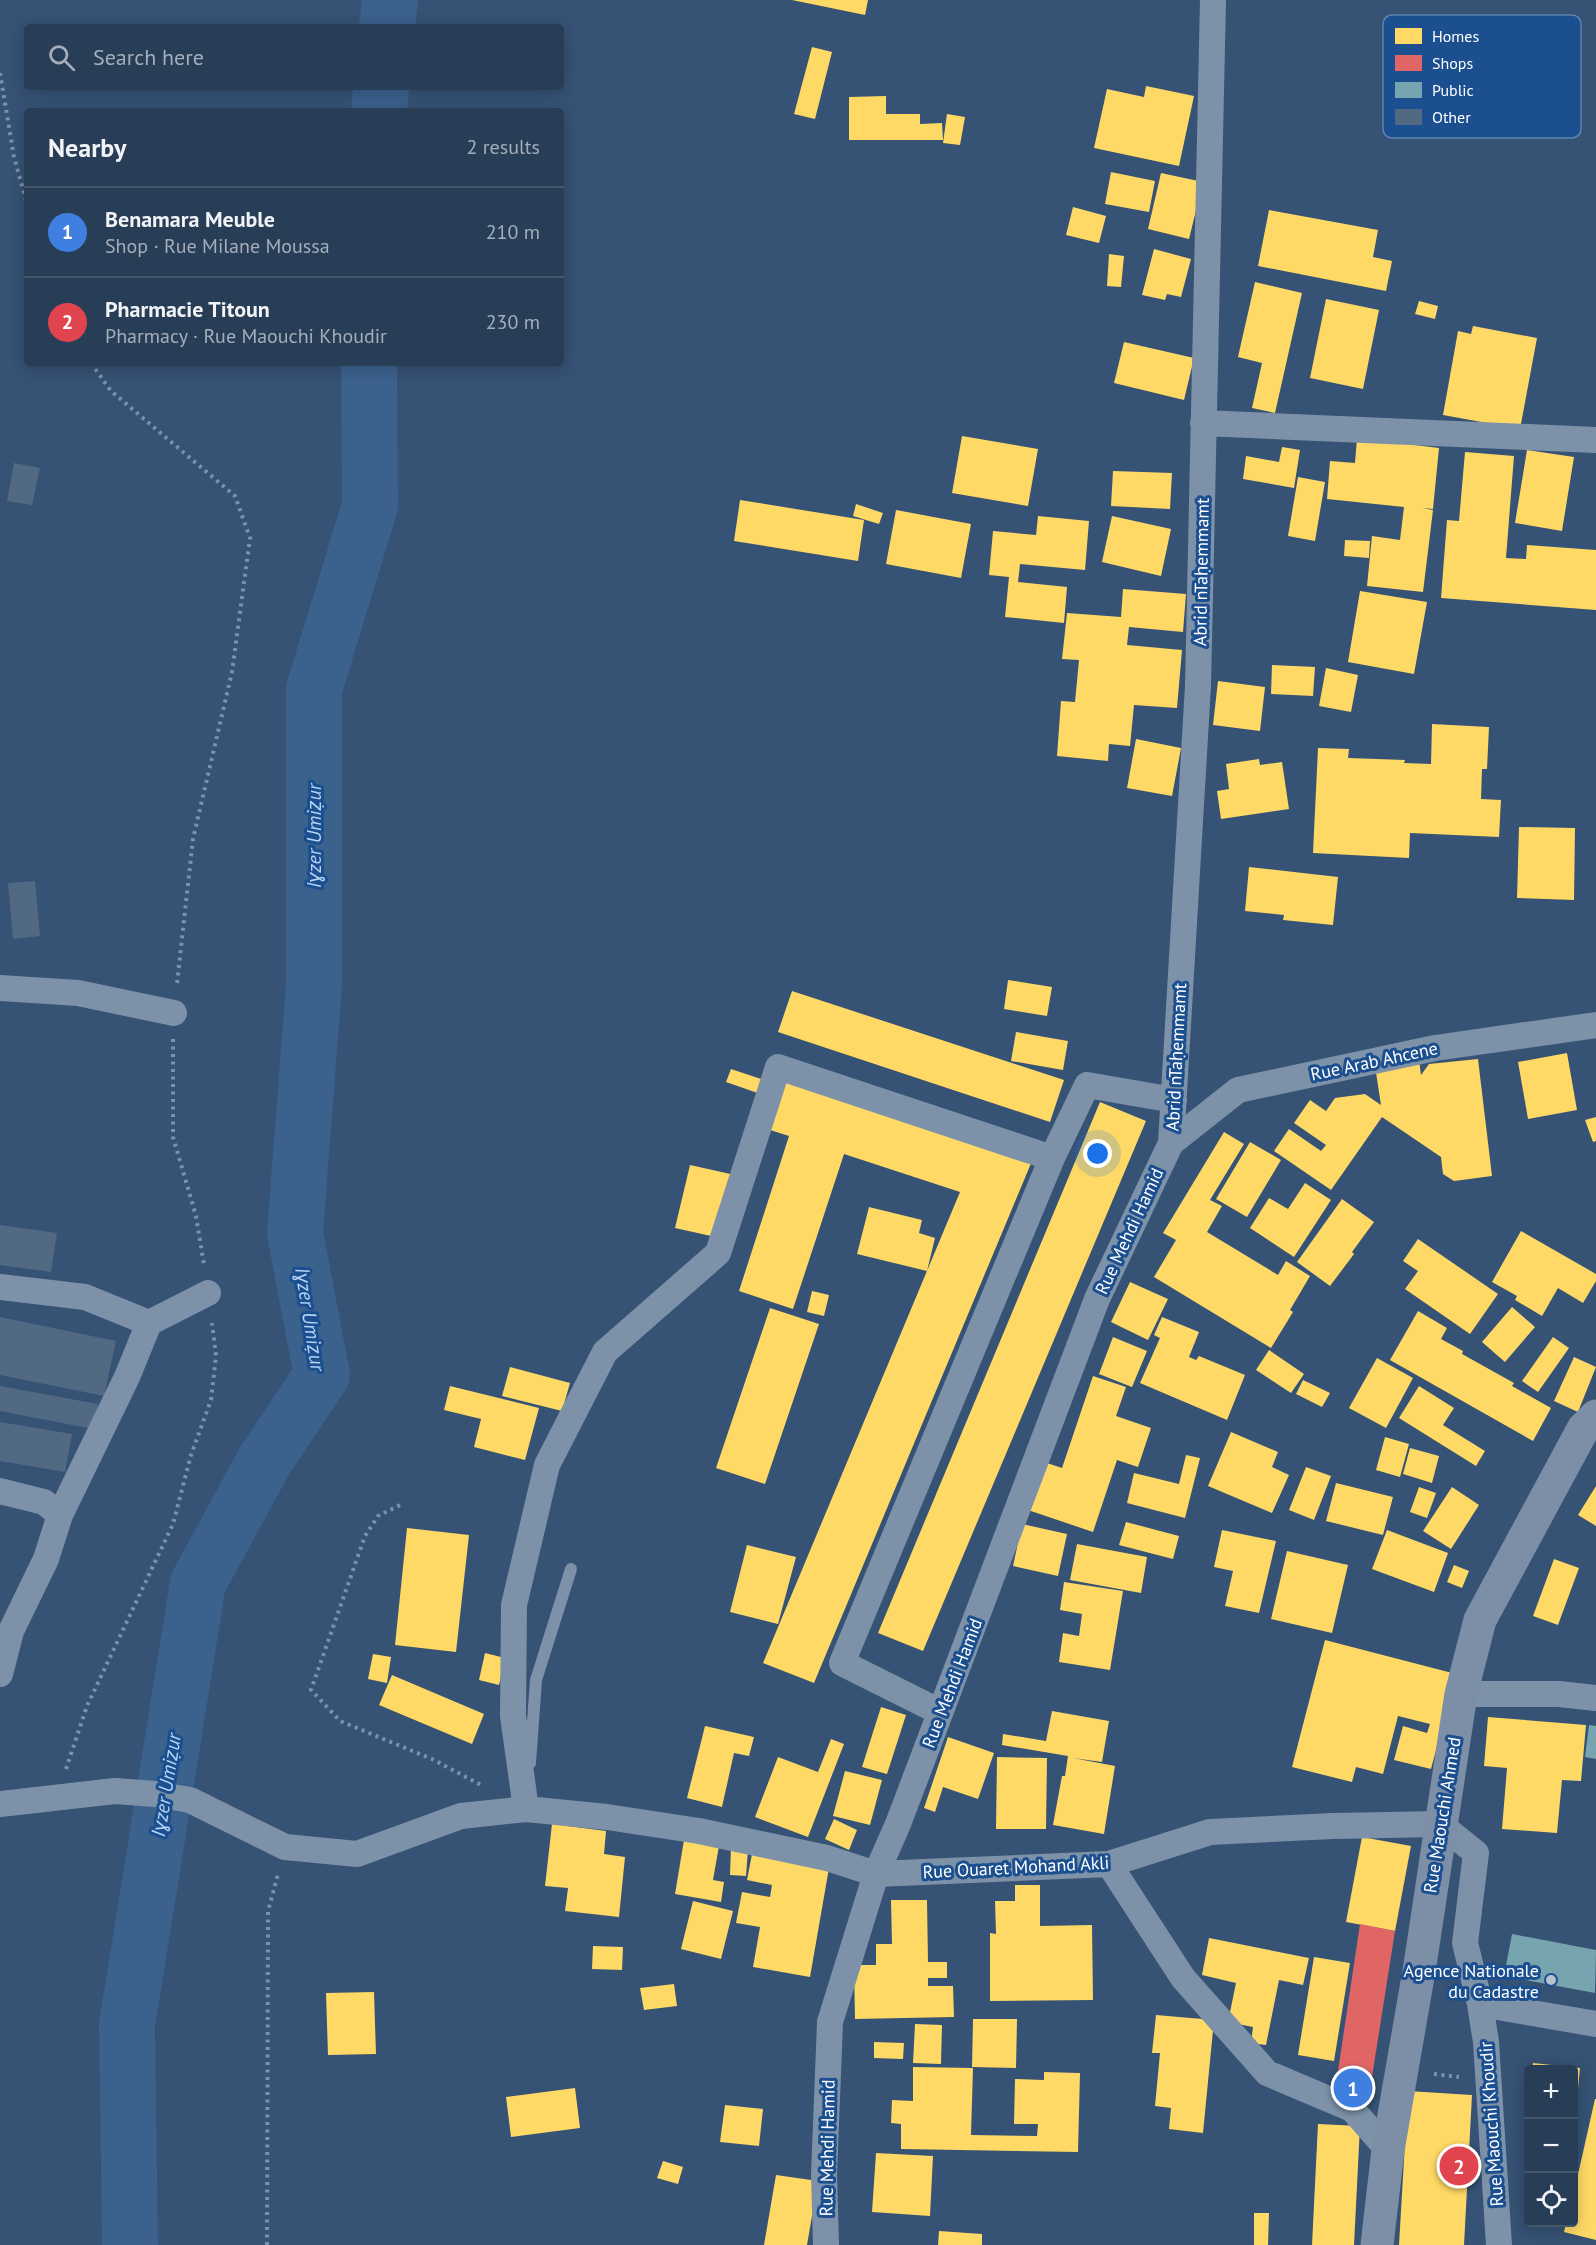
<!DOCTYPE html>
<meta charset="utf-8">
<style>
body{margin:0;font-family:"PT Sans",sans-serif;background:#30455d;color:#f1f3f6}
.controls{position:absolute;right:18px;bottom:18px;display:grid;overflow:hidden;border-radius:6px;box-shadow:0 3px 15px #0003}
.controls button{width:54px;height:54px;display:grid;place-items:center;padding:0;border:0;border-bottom:2px solid #44576d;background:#283e57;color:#f1f3f6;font:30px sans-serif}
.you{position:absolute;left:1098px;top:1154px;width:21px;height:21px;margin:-15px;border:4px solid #fff;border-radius:50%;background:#1a73e8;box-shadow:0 0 0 9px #1a73e833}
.badge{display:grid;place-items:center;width:39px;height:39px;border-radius:50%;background:#e69b98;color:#fff;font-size:20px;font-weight:700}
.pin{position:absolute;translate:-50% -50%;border:3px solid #fff;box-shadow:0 2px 6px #0006}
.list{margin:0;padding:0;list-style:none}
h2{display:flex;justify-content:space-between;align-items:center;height:78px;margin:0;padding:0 24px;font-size:26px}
h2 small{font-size:20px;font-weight:400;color:#a5aeba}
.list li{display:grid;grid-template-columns:39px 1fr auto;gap:18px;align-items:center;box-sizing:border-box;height:90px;padding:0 24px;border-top:2px solid #44576d}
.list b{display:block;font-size:22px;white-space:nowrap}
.list p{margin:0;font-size:20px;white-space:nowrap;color:#a5aeba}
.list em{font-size:20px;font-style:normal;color:#a5aeba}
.icon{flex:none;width:33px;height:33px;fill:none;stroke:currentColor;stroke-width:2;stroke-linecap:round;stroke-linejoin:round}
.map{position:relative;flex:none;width:1596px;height:2245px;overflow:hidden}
.search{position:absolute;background:#283e57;box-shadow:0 3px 15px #0003;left:24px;top:24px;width:540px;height:66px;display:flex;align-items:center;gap:15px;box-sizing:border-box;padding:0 21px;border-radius:6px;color:#a5aeba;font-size:22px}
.panel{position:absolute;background:#283e57;box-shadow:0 3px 15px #0003;left:24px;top:108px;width:540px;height:258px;border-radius:6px}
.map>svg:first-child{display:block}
.homes{fill:#ffd966}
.shops{fill:#e06666}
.public{fill:#76a5af}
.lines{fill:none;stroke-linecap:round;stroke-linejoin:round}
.river{stroke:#3b618d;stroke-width:56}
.building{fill:#526984}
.path{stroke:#7d92a8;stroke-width:4;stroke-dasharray:3 4.5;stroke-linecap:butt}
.lane{stroke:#7d92a8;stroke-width:12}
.street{stroke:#7d92a8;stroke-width:26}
.primary{stroke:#7d8ea7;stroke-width:33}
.poi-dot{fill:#b9c2ce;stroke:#1b4f8f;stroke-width:2}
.labels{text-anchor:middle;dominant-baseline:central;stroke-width:6;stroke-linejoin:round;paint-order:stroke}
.street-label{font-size:18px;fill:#fff;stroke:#1b4f8f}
.poi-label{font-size:18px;fill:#fff;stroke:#1b4f8f;text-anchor:end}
.water-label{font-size:20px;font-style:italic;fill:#b5d3f5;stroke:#1b4f8f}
.key{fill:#1b4f8f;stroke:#5f84b1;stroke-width:1.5}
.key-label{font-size:16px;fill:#fff}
</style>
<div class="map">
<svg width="1596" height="2245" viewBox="0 0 1596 2245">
<rect width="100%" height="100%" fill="#365274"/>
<path class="homes" d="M792,0H868L865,15Z
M812,47L832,52L815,119L794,114Z
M1146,86L1194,96L1179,166L1094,148L1107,89L1144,97Z
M886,96V114H920V124L942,123L943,140H849V97Z
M947,114L965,117L960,145L943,143Z
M1111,172L1155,181L1149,212L1105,204Z
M1161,173L1203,182L1189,239L1148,229Z
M1073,207L1106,216L1099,243L1066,235Z
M1269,210L1378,230L1373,257L1392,261L1386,291L1258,266Z
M1154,249L1191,259L1181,297L1167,294L1165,300L1142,295Z
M1109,254L1124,256L1121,287L1107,286Z
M1255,282L1302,293L1275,413L1252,408L1262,363L1238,357Z
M1326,299L1379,310L1363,389L1310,378Z
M1419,301L1438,306L1435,319L1415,314Z
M1473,326L1537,338L1520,429L1443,415L1458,331L1471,334Z
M1124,342L1194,358L1184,400L1114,383Z
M962,436L1038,449L1028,506L952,493Z
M1357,438L1439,448L1433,509L1422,508L1433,510L1423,592L1367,586L1372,536L1400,540L1404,507L1327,499L1330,461L1355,463Z
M1282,447L1300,450L1294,488L1243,479L1246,456L1279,462Z
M1527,450L1574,457L1562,531L1515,523Z
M1465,452L1514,456L1506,558L1526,559L1527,545L1596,550V610L1441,598L1447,520L1459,521Z
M1113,471L1172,473L1170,509L1111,506Z
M1298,477L1325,482L1315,541L1288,536Z
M740,500L864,520L858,561L734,541Z
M856,504L883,513L879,524L853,516Z
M896,510L971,524L961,578L886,564Z
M1038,516L1089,521L1085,570L1020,564L1018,582L1067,587L1064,623L1005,617L1009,577L989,575L993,531L1036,535Z
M1112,516L1171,529L1161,576L1102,562Z
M1345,540L1370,541L1369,558L1344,556Z
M1123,589L1186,594L1183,632L1129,627L1127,645L1182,650L1177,708L1134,705L1130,746L1109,744L1108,761L1057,756L1061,701L1075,702L1079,660L1062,659L1067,613L1121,617Z
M1360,591L1427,602L1414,674L1348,662Z
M1272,665L1315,667L1313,696L1271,694Z
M1326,668L1358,675L1351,712L1319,706Z
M1218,681L1265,687L1260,731L1213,725Z
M1432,724L1489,727L1487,769H1482L1481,799L1501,800L1499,837L1410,833L1409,858L1313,853L1318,748L1349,749L1348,758L1405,760L1404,763L1431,764Z
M1136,739L1181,748L1172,796L1127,788Z
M1259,759L1260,765L1282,762L1289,809L1221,819L1217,791L1229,789L1226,764Z
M1519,827L1575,828L1574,900L1517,898Z
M1249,867L1338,877L1333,925L1283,920L1284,915L1245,911Z
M1008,980L1052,987L1047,1016L1004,1009Z
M792,991L1064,1080L1050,1122L778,1032Z
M1016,1032L1068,1041L1063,1070L1011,1061Z
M1567,1053L1577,1110L1528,1119L1518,1062Z
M1478,1059L1492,1176L1454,1181L1443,1174L1441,1157L1382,1117L1331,1190L1274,1151L1289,1129L1321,1151L1326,1145L1294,1123L1310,1100L1326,1111L1335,1098L1365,1094L1381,1105L1375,1066L1419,1060L1421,1075L1429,1064Z
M731,1069L770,1082L766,1096L726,1082Z
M782,1075L1032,1161L814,1683L763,1663L960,1192L844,1154L793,1309L739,1291L789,1136L764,1128Z
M1100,1102L1146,1121L923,1651L878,1633Z
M1596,1117V1141L1593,1142L1585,1120Z
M1224,1132L1244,1144L1210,1200L1222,1206L1207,1232L1278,1275L1286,1261L1310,1276L1290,1310L1293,1312L1271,1348L1154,1277L1176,1240L1163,1233Z
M1250,1142L1281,1160L1247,1217L1216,1199Z
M690,1165L735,1175L720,1238L675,1228Z
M1305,1183L1331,1200L1294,1257L1250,1228L1269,1198L1288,1209Z
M1342,1199L1374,1222L1352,1252L1354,1254L1330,1286L1297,1262Z
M869,1207L922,1220L919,1233L935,1238L927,1271L857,1254Z
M1521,1231L1596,1274V1281L1583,1303L1558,1288L1542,1316L1515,1300L1517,1296L1492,1282Z
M1418,1239L1498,1294L1470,1334L1405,1289L1418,1271L1403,1261Z
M1130,1282L1168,1299L1148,1340L1111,1322Z
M812,1291L829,1295L824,1316L807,1312Z
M1512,1307L1535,1327L1505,1362L1482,1342Z
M770,1308L819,1324L765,1484L716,1468Z
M1418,1311L1447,1328L1441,1339L1463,1351L1462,1354L1514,1383L1512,1386L1551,1408L1533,1441L1390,1360Z
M1162,1317L1199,1332L1189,1357L1196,1360L1199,1356L1245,1375L1227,1420L1140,1383L1160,1338L1154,1335Z
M1113,1337L1147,1351L1132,1387L1099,1374Z
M1553,1337L1569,1348L1538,1392L1522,1381Z
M1269,1350L1304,1374L1291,1393L1256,1370Z
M1574,1357L1596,1367L1578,1412L1554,1401Z
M1377,1358L1413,1378L1386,1428L1349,1408Z
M510,1367L570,1383L562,1411L502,1396Z
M1093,1376L1126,1387L1116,1416L1151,1428L1138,1467L1117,1460L1093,1532L1028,1510L1044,1462L1062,1468Z
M1303,1380L1330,1393L1322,1407L1296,1394Z
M450,1386L539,1408L525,1460L474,1447L481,1419L444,1410Z
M1419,1386L1454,1408L1443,1425L1485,1451L1476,1466L1399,1418Z
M1231,1432L1278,1452L1272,1467L1289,1475L1272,1513L1208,1486Z
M1385,1437L1409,1444L1400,1477L1376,1470Z
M1410,1448L1439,1456L1432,1483L1403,1474Z
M1186,1455L1200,1458L1185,1518L1127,1503L1134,1473L1179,1484Z
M1306,1467L1331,1476L1314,1520L1289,1510Z
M1336,1483L1393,1497L1383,1535L1326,1521Z
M1596,1486V1526L1578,1515Z
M1419,1487L1436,1493L1427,1518L1410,1512Z
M1452,1487L1479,1505L1451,1549L1423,1531Z
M1126,1522L1179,1536L1173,1559L1119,1545Z
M1022,1524L1067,1534L1058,1576L1013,1566Z
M407,1528L469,1535L456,1652L395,1645Z
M1222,1530L1276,1541L1259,1613L1225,1606L1233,1571L1214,1567Z
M1387,1530L1448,1553L1434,1592L1372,1569Z
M1077,1544L1147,1557L1141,1593L1070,1580Z
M747,1545L796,1557L778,1624L730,1612Z
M1287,1551L1348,1565L1332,1633L1271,1619Z
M1554,1559L1579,1568L1558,1625L1533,1616Z
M1454,1565L1469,1571L1462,1588L1447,1582Z
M1064,1582L1123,1591L1110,1670L1059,1662L1063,1633L1079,1636L1082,1614L1060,1610Z
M1325,1640L1456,1674L1431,1769L1394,1760L1403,1726L1427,1733L1430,1724L1398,1716L1383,1774L1356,1767L1352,1782L1292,1767Z
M485,1653L505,1658L499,1685L479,1680Z
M373,1654L391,1657L387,1683L368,1679Z
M392,1675L484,1714L472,1744L379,1705Z
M881,1707L906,1715L887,1774L862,1767Z
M1052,1711L1109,1721L1102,1762L1073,1758L1115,1766L1104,1834L1053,1825L1062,1776H1065L1068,1756L1002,1745L1003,1734L1046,1741Z
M1488,1717L1586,1725L1581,1781L1562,1780L1557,1833L1502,1829L1507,1768L1484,1766Z
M705,1726L754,1737L749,1756L734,1753L722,1807L687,1798Z
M948,1737L994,1753L978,1799L943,1787L935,1812L924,1808Z
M831,1739L844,1744L808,1837L755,1817L778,1757L818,1772Z
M997,1757L1047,1758L1046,1829H996Z
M845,1771L882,1780L870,1825L833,1816Z
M834,1819L857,1830L849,1850L825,1839Z
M552,1824L606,1831L604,1854L625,1857L619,1917L565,1911L568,1888L545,1886Z
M1362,1837L1411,1846L1395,1931L1346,1922Z
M684,1840L719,1846L713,1880L724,1882L721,1902L675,1894Z
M731,1847L748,1849L746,1876L730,1875Z
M752,1854L829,1868L810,1977L753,1967L760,1927L736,1923L742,1892L770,1897L772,1885L747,1880Z
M1015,1885H1040V1926L1092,1925L1093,2000L990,2001V1933L996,1934L995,1901H1015Z
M891,1900H927L928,1962H947V1978H928V1986H953L954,2017L855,2019L854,1965H876V1944H892Z
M693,1901L733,1911L721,1959L681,1949Z
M1209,1938L1309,1958L1303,1985L1279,1980L1266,2045L1251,2043L1253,2027L1228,2022L1236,1983L1202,1975Z
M593,1946L623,1947L622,1970L592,1969Z
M1314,1957L1350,1963L1334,2061L1298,2055Z
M674,1984L677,2006L644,2010L640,1988Z
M374,1992L376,2054L328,2055L326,1993Z
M1156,2015L1214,2020L1203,2133L1169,2129L1171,2108L1155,2106L1160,2053H1152Z
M973,2019H1017L1016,2068L972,2067Z
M915,2024L942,2025L941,2064L913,2063Z
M874,2042L904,2043L903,2059L874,2058Z
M1533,2063L1580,2068L1575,2119L1574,2118V2070H1532Z
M913,2067L973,2068L971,2135L1037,2136L1038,2124H1014L1015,2079L1044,2080V2072L1080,2073L1078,2152L901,2149V2124L891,2123L892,2100L913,2101Z
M575,2088L580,2128L511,2137L506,2097Z
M1408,2091L1472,2095L1464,2245H1399Z
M1595,2099H1596V2240L1564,2232L1566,2223H1574V2192Z
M725,2105L763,2109L759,2146L720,2142Z
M1318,2124L1360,2126L1354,2245H1312Z
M876,2153L933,2156L930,2216L872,2212Z
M663,2161L683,2167L678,2184L657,2178Z
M776,2175L818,2181L807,2245H764Z
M1254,2213H1269L1268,2245H1254Z
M939,2231L982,2234V2245H938Z"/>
<path class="shops" d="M1360,1924L1395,1931L1369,2096L1335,2091Z"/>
<path class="public" d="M1589,1725L1596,1726V1759L1585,1757Z
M1512,1934L1596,1950L1595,1993L1504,1976Z"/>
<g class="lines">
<path class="river" d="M387,27L390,0
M379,111L381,87
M130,2245L127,2025L198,1583L265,1460L322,1375L295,1233L314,985V689L370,506L369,363"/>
</g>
<path class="building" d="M14,463L40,468L32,505L7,501Z
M35,881L40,936L13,939L8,883Z
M0,1225L57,1233L51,1272L0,1265Z
M0,1317L116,1341L104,1396L0,1375Z
M0,1386L98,1404L93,1429L0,1411Z
M0,1422L72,1434L65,1472L0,1461Z"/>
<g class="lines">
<path class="path" d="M0,73L14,157L27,204
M91,363L111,391L235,496L250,538L232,672L193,839L177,984
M173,1039V1137L196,1216L204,1265
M400,1505L378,1516L365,1536L311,1690L340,1721L432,1759L481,1785
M66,1769L87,1706L173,1524L191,1455L211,1400L216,1356L212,1323
M1434,2074L1459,2077
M267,2245L268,1911L278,1874"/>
<path class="lane" d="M530,1763L536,1680L571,1569"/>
<path class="street" d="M1203,423L1596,440
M0,988L78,993L174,1013
M1171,1143L1238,1090L1435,1048L1596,1025
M0,1287L85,1297L149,1323
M0,1491L44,1502L60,1515
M0,1674L11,1631L46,1559L60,1515L127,1377L149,1323L208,1293
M1461,1694H1559L1596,1698
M940,1712L842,1663L1052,1158L1087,1085L1174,1100
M0,1804L115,1791L155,1794L190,1800L285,1847L357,1854L461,1816L526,1809L607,1817L699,1831L827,1858L876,1874L1109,1864L1210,1832L1333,1826L1440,1824L1476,1853L1465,1943L1480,2004L1596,2024
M526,1809L513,1716L514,1605L547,1465L605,1352L718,1253L778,1067L1052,1158
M1109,1864L1183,1978L1267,2073L1352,2109L1388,2150
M1480,2004L1486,2042L1499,2245
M826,2245L824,2175L830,2022L876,1874L898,1824L1097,1299L1171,1143L1198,686L1213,0"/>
<path class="primary" d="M1377,2245L1388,2150L1420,1965L1461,1694L1480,1620L1583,1429L1596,1416"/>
</g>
<circle class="poi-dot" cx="1551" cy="1980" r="6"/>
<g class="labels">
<g class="street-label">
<text transform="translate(1201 572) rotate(-89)">Abrid nTaḥemmamt</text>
<text transform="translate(1176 1057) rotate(-87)">Abrid nTaḥemmamt</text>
<text transform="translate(1374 1061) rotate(-12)">Rue Arab Ahcene</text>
<text transform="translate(1129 1231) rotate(-65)">Rue Mehdi Hamid</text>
<text transform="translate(952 1683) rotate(-69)">Rue Mehdi Hamid</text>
<text transform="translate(1442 1815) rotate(-81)">Rue Maouchi Ahmed</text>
<text transform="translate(1016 1867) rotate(-3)">Rue Ouaret Mohand Akli</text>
<text transform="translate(1491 2124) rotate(-94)">Rue Maouchi Khoudir</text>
<text transform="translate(827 2148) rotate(-89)">Rue Mehdi Hamid</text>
</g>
<g class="poi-label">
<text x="1539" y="1970">Agence Nationale<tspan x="1539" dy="21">du Cadastre</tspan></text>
</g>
<g class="water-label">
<text transform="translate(314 836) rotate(-90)">Iɣzer Umiẓur</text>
<text transform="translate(310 1319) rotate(81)">Iɣzer Umiẓur</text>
<text transform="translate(166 1785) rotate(-81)">Iɣzer Umiẓur</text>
</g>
</g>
<rect x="1383" y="15" width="198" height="123" rx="9" class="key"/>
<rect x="1395" y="28" width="27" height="16" fill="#ffd966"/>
<rect x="1395" y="55" width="27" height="16" fill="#e06666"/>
<rect x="1395" y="82" width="27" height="16" fill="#76a5af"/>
<rect x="1395" y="109" width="27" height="16" fill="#526984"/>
<g class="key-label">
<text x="1432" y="42">Homes</text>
<text x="1432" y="69">Shops</text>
<text x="1432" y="96">Public</text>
<text x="1432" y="123">Other</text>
</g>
</svg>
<div class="controls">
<button>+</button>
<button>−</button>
<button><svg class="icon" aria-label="locate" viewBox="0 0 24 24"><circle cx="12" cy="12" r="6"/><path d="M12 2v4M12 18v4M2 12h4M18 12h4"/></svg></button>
</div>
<div class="you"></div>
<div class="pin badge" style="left:1353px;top:2088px;background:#3f7fe0">1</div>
<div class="pin badge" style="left:1459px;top:2166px;background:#e0444e">2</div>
<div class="search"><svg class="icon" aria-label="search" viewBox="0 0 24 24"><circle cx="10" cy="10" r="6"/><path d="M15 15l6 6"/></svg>Search here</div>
<section class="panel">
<h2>Nearby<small>2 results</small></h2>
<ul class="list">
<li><span class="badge" style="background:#3f7fe0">1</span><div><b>Benamara Meuble</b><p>Shop · Rue Milane Moussa</p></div><em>210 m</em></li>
<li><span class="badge" style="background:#e0444e">2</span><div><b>Pharmacie Titoun</b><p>Pharmacy · Rue Maouchi Khoudir</p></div><em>230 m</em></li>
</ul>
</section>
</div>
